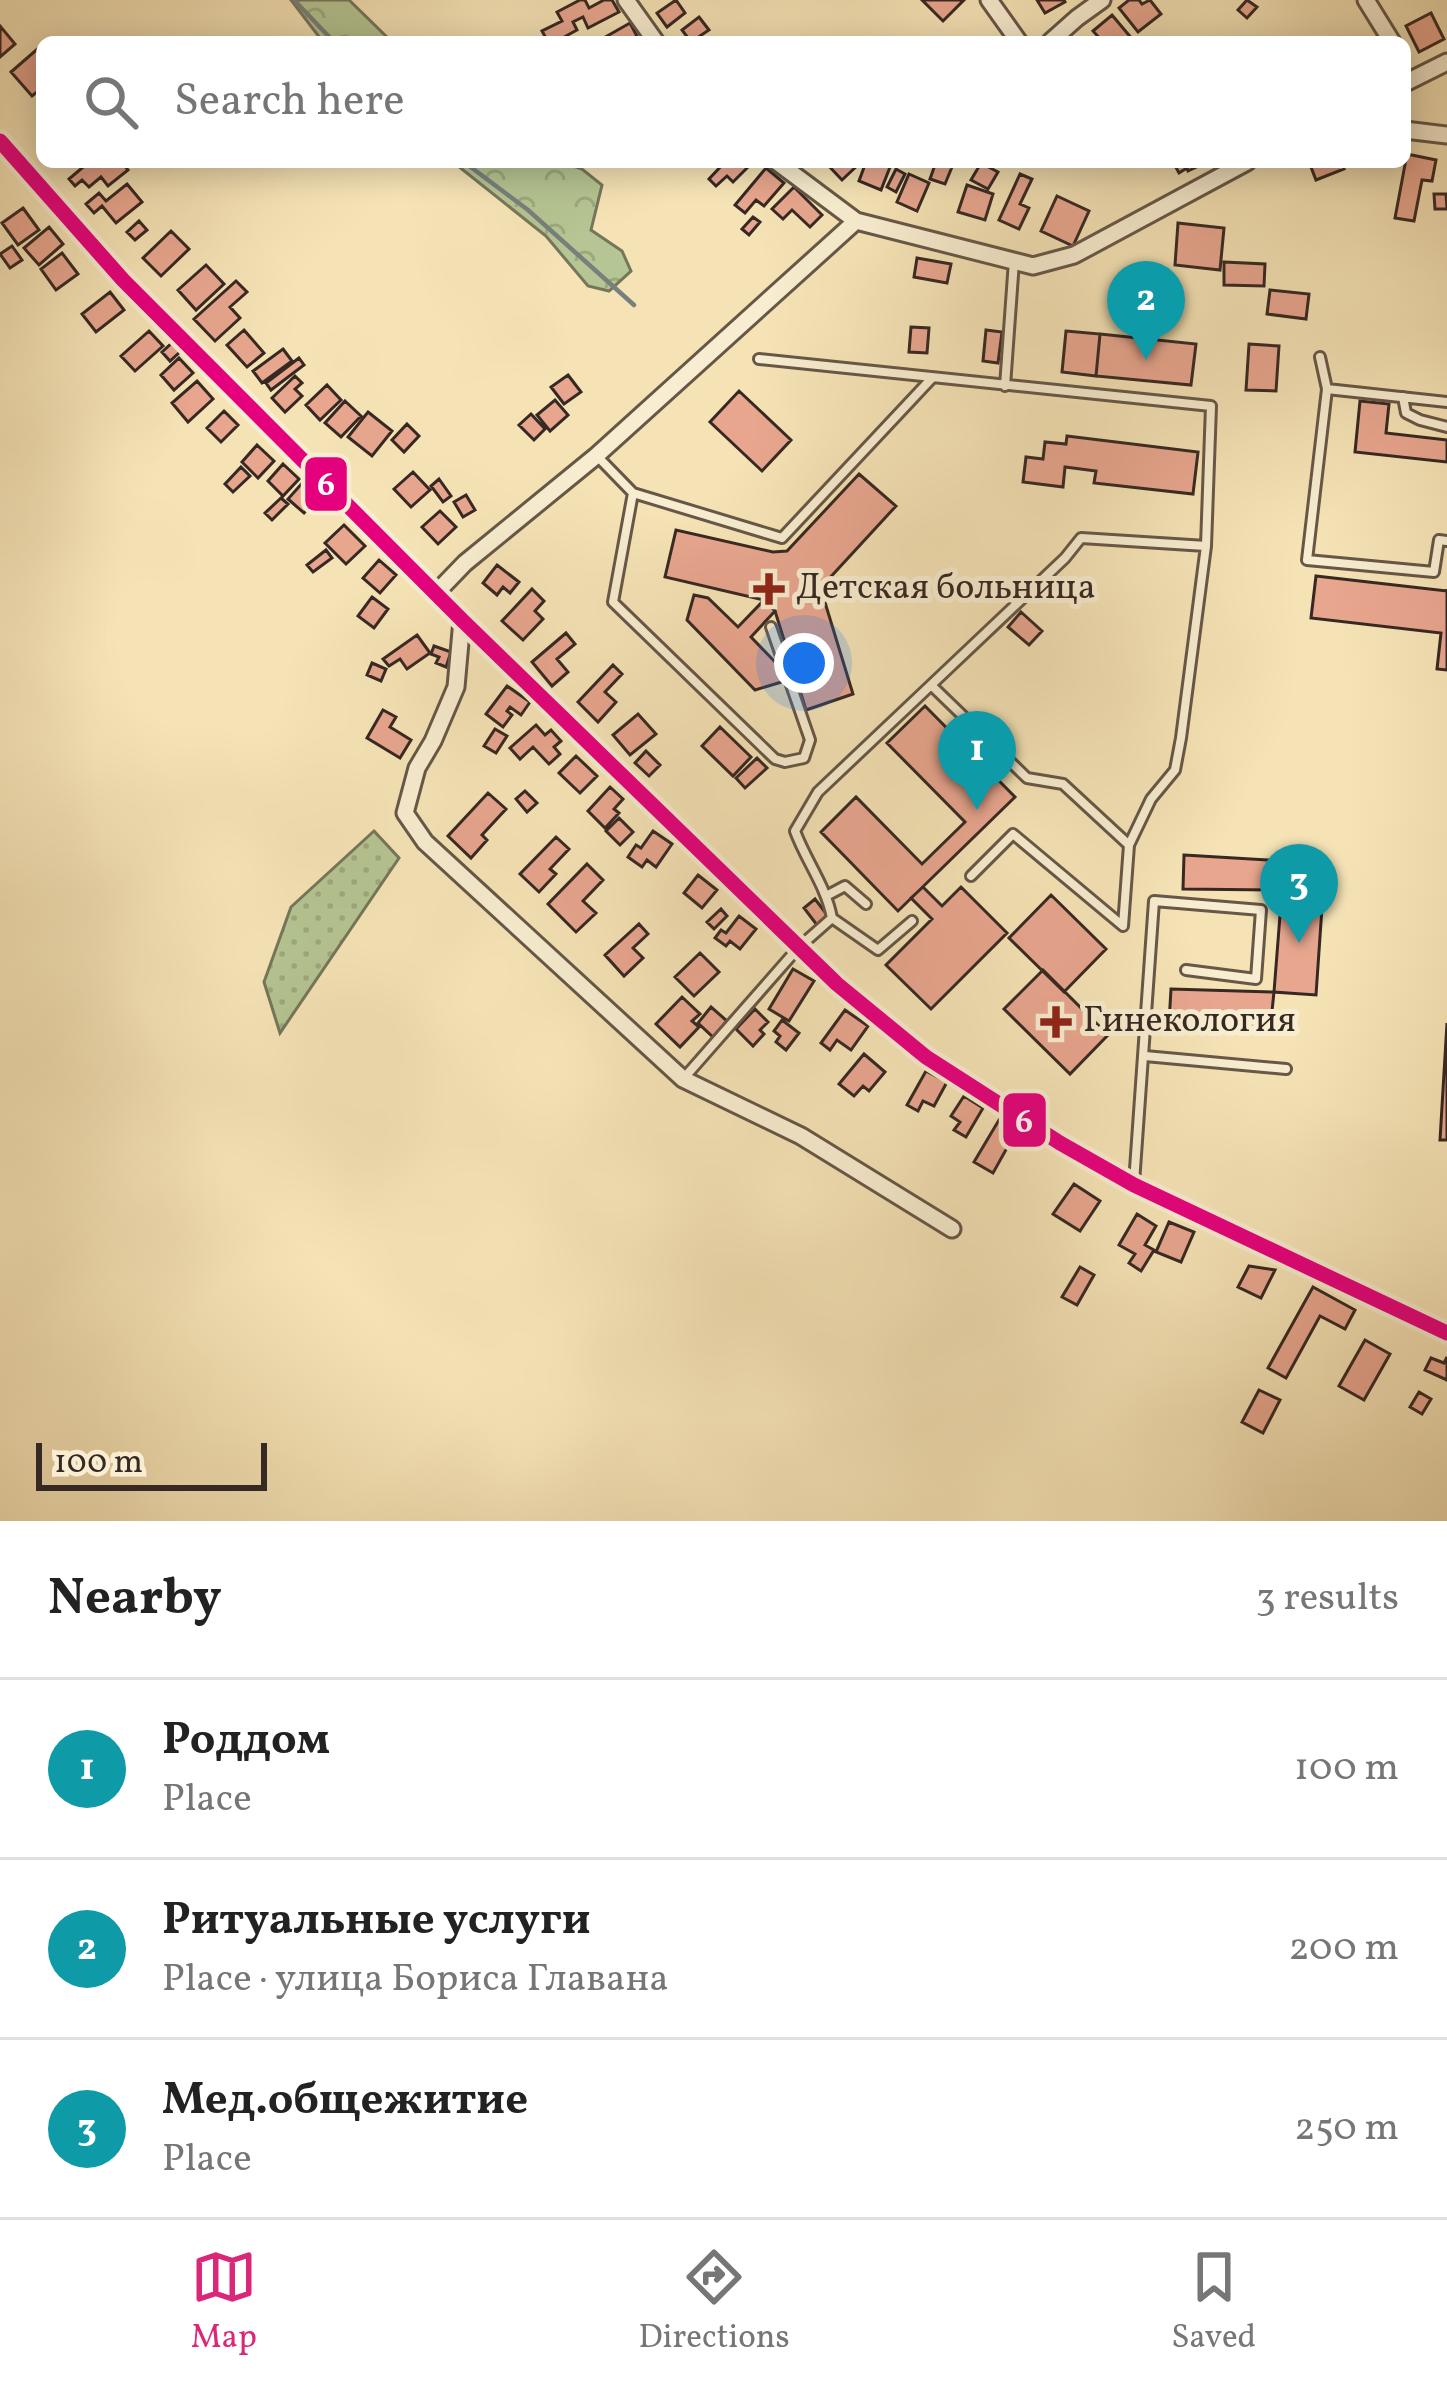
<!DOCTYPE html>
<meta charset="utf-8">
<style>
body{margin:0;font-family:Vollkorn,serif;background:#f6f6f6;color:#222}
.scale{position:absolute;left:36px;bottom:30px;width:231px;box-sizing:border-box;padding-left:12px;border:6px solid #362822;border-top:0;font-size:33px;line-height:42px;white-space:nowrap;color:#362822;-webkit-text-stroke:9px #f8edd0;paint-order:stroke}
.you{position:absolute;left:804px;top:663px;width:42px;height:42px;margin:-30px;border:9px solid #fff;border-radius:50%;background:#1a73e8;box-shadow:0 0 0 18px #1a73e833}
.badge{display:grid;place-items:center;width:78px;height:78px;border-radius:50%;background:#db2777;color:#fff;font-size:39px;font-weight:700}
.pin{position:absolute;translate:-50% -99px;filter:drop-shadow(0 3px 6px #0008)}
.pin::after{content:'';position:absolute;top:63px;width:42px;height:36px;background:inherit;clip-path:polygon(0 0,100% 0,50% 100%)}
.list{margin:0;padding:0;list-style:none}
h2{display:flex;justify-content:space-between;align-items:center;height:156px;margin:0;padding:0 48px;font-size:51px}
h2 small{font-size:39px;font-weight:400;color:#767676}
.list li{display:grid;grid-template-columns:78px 1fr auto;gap:36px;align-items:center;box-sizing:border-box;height:180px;padding:0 48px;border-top:3px solid #e0e0e0}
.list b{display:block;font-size:45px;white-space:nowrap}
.list p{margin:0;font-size:39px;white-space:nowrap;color:#767676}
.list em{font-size:39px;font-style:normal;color:#767676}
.icon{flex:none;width:66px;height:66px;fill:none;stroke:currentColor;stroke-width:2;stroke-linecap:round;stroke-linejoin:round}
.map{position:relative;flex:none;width:1447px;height:1521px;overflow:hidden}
.search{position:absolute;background:#fff;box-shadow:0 6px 30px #0003;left:36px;right:36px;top:36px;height:132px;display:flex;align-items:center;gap:30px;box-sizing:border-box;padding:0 42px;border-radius:18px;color:#767676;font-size:45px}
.sheet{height:696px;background:#fff}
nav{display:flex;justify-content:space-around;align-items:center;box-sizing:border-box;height:168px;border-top:3px solid #e0e0e0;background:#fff;font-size:33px;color:#767676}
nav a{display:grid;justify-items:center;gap:6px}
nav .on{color:#db2777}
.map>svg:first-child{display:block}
.green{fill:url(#green-dots);stroke:#76765a;stroke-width:3}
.forest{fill:url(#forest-crowns);stroke:#76765a;stroke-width:3}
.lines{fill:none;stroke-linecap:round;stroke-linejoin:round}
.stream{stroke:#77807d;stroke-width:4.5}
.building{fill:#e8a68f;stroke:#362822;stroke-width:3}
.service-casing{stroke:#665747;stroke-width:14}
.minor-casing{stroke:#665747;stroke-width:21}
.service{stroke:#f8edd0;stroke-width:8}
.minor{stroke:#f8edd0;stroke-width:15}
.bus-1-casing{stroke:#f8edd0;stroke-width:24}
.bus-1{stroke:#e5007d;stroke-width:15}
.poi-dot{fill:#8f2418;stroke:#f8edd0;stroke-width:4.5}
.labels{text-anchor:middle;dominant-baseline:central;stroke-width:10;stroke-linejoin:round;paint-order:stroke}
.poi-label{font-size:36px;fill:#362822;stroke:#f8edd0;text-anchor:start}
.line-badge{stroke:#f8edd0;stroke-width:4.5}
.badge-label{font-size:33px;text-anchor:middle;font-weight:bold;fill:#fff}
</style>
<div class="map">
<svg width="1447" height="1521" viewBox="0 0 1447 1521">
<defs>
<pattern id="green-dots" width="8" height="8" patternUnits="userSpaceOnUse" patternTransform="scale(3)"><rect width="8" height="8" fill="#b5c593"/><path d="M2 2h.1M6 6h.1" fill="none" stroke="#9ca97e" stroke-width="1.8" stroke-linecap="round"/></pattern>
<pattern id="forest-crowns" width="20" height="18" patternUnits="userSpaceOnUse" patternTransform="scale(3)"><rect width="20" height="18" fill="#b5c593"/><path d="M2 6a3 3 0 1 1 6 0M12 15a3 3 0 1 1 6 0" fill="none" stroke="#9ca97e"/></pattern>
</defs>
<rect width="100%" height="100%" fill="#f5e3b6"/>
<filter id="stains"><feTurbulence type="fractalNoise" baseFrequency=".00167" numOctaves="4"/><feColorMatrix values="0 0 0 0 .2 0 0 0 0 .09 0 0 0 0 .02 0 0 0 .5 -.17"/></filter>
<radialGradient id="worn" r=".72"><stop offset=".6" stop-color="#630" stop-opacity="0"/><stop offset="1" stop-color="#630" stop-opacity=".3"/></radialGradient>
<path class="green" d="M374,831L399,858L280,1033L264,982L291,907Z"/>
<path class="forest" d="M291,0H349L392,42H323Z
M453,162H562L582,169L602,185L591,230L622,251L631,271L609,291L588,286L546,236Z"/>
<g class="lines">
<path class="stream" d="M294,0L334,42
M464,162L528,210L634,305"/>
</g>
<path class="building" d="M580,0H585L589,8L604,0H612L619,12L588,28L583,17L573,22L577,30L555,42H548L542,31L562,21L557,12Z
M676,0L685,13L667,27L657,13Z
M922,0H964L943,21Z
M1037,0H1064L1065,2L1045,13Z
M1129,0H1139L1142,4L1150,0L1161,14L1138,32L1119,8Z
M1247,0L1257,7L1247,18L1238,10Z
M1431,13L1444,39L1419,52L1406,26Z
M1112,15L1133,40L1130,42H1103L1093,31Z
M699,17L709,30L691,42L682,30Z
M630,23L640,42H600V40Z
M0,26L15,44L0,57Z
M42,45V88L32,96L11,72Z
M1407,154L1436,160L1432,181L1422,180L1414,221L1395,218Z
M89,162H122L128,170L108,186L101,177L89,187L82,180L75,186L69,179Z
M725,162H751L752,163L733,182L727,176L716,186L709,179Z
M825,162H861L842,180Z
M866,162H892L881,190L859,181Z
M936,162L952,167L945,184L930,179Z
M1173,162H1207L1188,171L1187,168L1179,173Z
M1309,162H1341L1344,169L1316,180Z
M981,163L998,172L988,189L971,180Z
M766,168L784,183L764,206L756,200L745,213L735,205Z
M896,169L905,174L896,192L887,187Z
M909,174L929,183L917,211L897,202Z
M1020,174L1032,179L1020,204L1029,208L1019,229L999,220Z
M127,184L142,202L116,223L102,206L94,213L86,204L99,193L106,201Z
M967,185L993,194L985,220L958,212Z
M794,187L822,215L810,227L792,210L783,219L772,209Z
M1434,194H1446L1447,209H1435Z
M1057,196L1089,211L1073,246L1041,231Z
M23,208L39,230L18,245L2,223Z
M753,217L760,222L749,235L742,229Z
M139,221L147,230L135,240L127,232Z
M1178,223L1224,228L1220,270L1175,265Z
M49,227L63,244L39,265L24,248Z
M171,231L189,249L161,276L143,258Z
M12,246L22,260L10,268L0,254Z
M62,253L78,274L56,290L41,269Z
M917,258L951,264L947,283L914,277Z
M1224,262L1265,264L1264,286L1224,285Z
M206,265L224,284L196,310L178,290Z
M236,281L247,292L230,307L240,318L215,341L194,319Z
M1270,290L1309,294L1306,319L1267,314Z
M110,292L124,310L96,332L82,314Z
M911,327L929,328L927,353L909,352Z
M244,330L264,353L247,367L227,345Z
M986,330L1002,332L998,363L983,361Z
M149,331L163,346L135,371L121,356Z
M1066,331L1100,334L1096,376L1062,372Z
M1100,334L1196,344L1191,385L1096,376Z
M173,342L181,351L170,361L162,352Z
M1249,344L1279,346L1276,391L1246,390Z
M283,349L292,361L262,383L253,371Z
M179,358L193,373L174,390L161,375Z
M299,358L304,365L271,390L266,383Z
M568,375L581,392L564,404L551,387Z
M295,376L302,383L295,389L302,396L285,412L272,398Z
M197,381L213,399L188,422L172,403Z
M327,385L341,400L320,420L306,405Z
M739,391L791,440L762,471L710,422Z
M555,400L568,415L550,431L537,415Z
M345,401L361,416L341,437L325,423Z
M1360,401L1389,404L1386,433L1447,440V462L1355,452Z
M224,411L238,425L221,442L207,428Z
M368,412L392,431L372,456L348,437Z
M531,414L545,429L534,440L519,425Z
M407,424L419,436L404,452L392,440Z
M1067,436L1198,452L1193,494L1094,483L1096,471L1065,467L1063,487L1023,482L1026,457L1043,459L1045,442L1066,444Z
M257,445L274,461L258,478L242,462Z
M283,464L299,479L283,496L268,481Z
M241,467L250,476L233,492L225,484Z
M413,472L430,490L411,507L394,489Z
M859,474L896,506L826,582L823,596L853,694L806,710L775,611L764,600L665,577L676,530L773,552L787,551Z
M439,479L451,496L443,502L431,486Z
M304,481L320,495L304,513L288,499Z
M466,495L475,510L463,517L454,502Z
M281,498L288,504L272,520L265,513Z
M440,511L456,527L438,544L422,527Z
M344,525L365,546L346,564L325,543Z
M326,550L332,558L313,572L307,565Z
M379,560L396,575L380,593L363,578Z
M497,565L519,582L510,593L503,587L497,595L483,583Z
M1316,576L1447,591V589V670L1437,669L1441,633L1311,618Z
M532,589L544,601L535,611L543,619L523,640L502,621Z
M694,595L708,598L738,627L764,600L775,611L751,637L778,665L785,681L755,690L687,620Z
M372,597L388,609L374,628L358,616Z
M1021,612L1042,631L1029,645L1008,627Z
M566,633L575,644L557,659L568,672L552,686L532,662Z
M417,635L430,653L407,669L400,659L389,666L383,659Z
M434,646L451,652L446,667L436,663L439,657L431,654Z
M372,663L386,669L381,681L367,675Z
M613,665L622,674L605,692L616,702L598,722L578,702Z
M507,686L530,702L521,715L510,707L507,711L512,715L503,727L486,714Z
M925,706L1015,797L898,911L821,832L856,797L922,864L965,822L887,743Z
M383,710L396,717L390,727L411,740L400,758L367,738Z
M638,714L656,734L630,755L613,735Z
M536,725L545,735L551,730L561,741L554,747L560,754L549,764L533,747L520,759L510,748Z
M720,727L751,757L733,776L702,746Z
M495,729L507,736L496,753L484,746Z
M646,751L660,765L649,776L635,763Z
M576,756L597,776L580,793L559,773Z
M757,758L767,768L745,788L736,778Z
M610,787L623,799L614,809L619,813L605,828L588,811Z
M525,791L537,803L527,812L516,799Z
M488,793L506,809L482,835L487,840L471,858L448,836Z
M619,818L633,832L620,845L606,831Z
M653,831L672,844L656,867L647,860L642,867L628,857L636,845L641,848Z
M556,837L569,849L550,869L556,874L539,892L520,874Z
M1184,855L1284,861L1282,890L1183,889Z
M587,864L603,880L583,901L596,913L576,932L548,904Z
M698,875L717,890L702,908L684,893Z
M923,887L942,906L961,887L1007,933L931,1009L886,965L932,919L911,898Z
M1282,890L1323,893L1316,995L1274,992Z
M1051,895L1106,949L1064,992L1009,938Z
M815,899L828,916L817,925L804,908Z
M721,909L727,916L714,929L707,922Z
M739,916L756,929L740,949L730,941L726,946L715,938L721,930L726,933Z
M639,924L648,934L633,948L643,958L624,976L605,955Z
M700,953L719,972L694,996L675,977Z
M793,969L814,981L789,1021L769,1009Z
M1043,970L1108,1035L1070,1074L1004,1009Z
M1171,989L1274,992L1270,1030L1169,1023Z
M682,997L700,1014L692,1021L699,1027L680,1047L656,1024Z
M711,1007L727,1021L713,1037L698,1023Z
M755,1009L768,1022L760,1030L764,1034L753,1046L736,1029Z
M845,1010L868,1026L851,1050L837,1040L830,1050L821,1043Z
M782,1020L799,1033L786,1050L776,1042L780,1036L774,1031Z
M1447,1023V1140H1440Z
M864,1054L885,1072L869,1091L863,1086L854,1096L839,1084Z
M926,1071L947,1082L934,1106L923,1101L918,1111L907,1105Z
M964,1096L983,1108L966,1137L954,1130L960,1122L951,1116Z
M999,1120L1017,1130L993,1173L974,1162Z
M1074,1184L1100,1201L1080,1231L1053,1214Z
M1137,1214L1156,1226L1145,1245L1154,1250L1141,1271L1129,1263L1135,1254L1119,1245Z
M1169,1222L1194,1232L1181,1262L1156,1252Z
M1249,1266L1275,1270L1261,1298L1238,1287Z
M1080,1267L1094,1275L1077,1305L1062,1297Z
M1313,1287L1355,1310L1345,1329L1320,1316L1286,1378L1268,1368Z
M1365,1340L1390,1354L1364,1400L1339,1386Z
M1447,1357V1380L1425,1370L1431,1358L1444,1363Z
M1259,1390L1280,1400L1263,1433L1242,1422Z
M1419,1392L1431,1399L1422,1414L1410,1407Z"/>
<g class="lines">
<g class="service-casing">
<path id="service" d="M1320,357L1327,389L1447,402
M759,359L1211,406L1206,546L1181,738L1175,770L1151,799L1129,845
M1005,386L1014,261
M1327,389L1307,560L1434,572L1439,540L1447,541
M1403,397L1406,413L1420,420L1447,427
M598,457L633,493L782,538L932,378
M633,493L613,602L775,759L785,762L804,758L810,740L771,627
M931,685L1065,558L1081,538L1206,546
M828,895L845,886L866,904
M832,918L878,950L912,921
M1145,1056L1286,1069
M684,1078L798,948L832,918C826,886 806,861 795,831L818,792L931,685L1027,778L1063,784L1129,845L1123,926L1013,834L971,876
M1134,1183L1154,901L1261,910L1256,979L1186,970"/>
</g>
<g class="minor-casing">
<path id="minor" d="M626,0L656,42
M989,0L1019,42
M1366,0L1392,42
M1050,42L1077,18L1102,0
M1405,83L1447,62
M1405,130L1447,135
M0,141L123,280L462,620L837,984L926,1057L1060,1143L1134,1185L1447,1333
M777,162L856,221L1033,266L1074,255L1247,162
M437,592L465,563L596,456L856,221
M462,620L456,687L433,741L417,768L405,813L425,842L683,1079L801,1136L952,1229"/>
</g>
<use href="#service" class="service"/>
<use href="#minor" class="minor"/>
<g class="bus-1-casing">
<path id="bus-1" d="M0,141L123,280L462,620L837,984L926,1057L1060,1143L1134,1185L1447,1333"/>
</g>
<use href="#bus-1" class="bus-1"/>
</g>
<g class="poi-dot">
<path d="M763 571h12v12h12v12h-12v12h-12v-12h-12v-12h12z"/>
<path d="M1050 1004h12v12h12v12h-12v12h-12v-12h-12v-12h12z"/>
</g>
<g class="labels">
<g class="poi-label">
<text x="796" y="589">Детская больница</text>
<text x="1083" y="1022">Гинекология</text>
</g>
</g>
<g class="line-badge">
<rect x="303" y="455" width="46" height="58" rx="12" fill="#e5007d"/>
<rect x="1001" y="1091" width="47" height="58" rx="12" fill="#e5007d"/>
</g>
<g class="badge-label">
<text x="326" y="495">6</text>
<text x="1024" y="1132">6</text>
</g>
<rect width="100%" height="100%" filter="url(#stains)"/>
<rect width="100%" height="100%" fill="url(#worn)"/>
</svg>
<div class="scale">100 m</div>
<div class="you"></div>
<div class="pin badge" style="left:977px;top:810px;background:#0f9aa8">1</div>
<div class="pin badge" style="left:1146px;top:360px;background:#0f9aa8">2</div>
<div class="pin badge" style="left:1299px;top:943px;background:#0f9aa8">3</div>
<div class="search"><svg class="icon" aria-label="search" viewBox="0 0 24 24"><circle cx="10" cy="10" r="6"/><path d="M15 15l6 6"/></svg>Search here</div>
</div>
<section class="sheet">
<h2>Nearby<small>3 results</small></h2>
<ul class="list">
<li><span class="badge" style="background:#0f9aa8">1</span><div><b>Роддом</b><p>Place</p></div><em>100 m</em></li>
<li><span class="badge" style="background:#0f9aa8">2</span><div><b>Ритуальные услуги</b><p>Place · улица Бориса Главана</p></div><em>200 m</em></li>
<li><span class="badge" style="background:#0f9aa8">3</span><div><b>Мед.общежитие</b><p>Place</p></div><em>250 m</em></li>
</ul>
</section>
<nav>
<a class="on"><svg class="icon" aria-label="map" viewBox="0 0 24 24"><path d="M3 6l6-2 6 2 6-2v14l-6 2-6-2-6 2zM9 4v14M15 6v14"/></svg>Map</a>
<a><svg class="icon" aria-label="directions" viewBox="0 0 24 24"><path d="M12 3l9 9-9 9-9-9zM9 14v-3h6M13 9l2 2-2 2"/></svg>Directions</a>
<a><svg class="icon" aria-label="saved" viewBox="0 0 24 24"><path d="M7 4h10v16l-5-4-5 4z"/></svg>Saved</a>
</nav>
